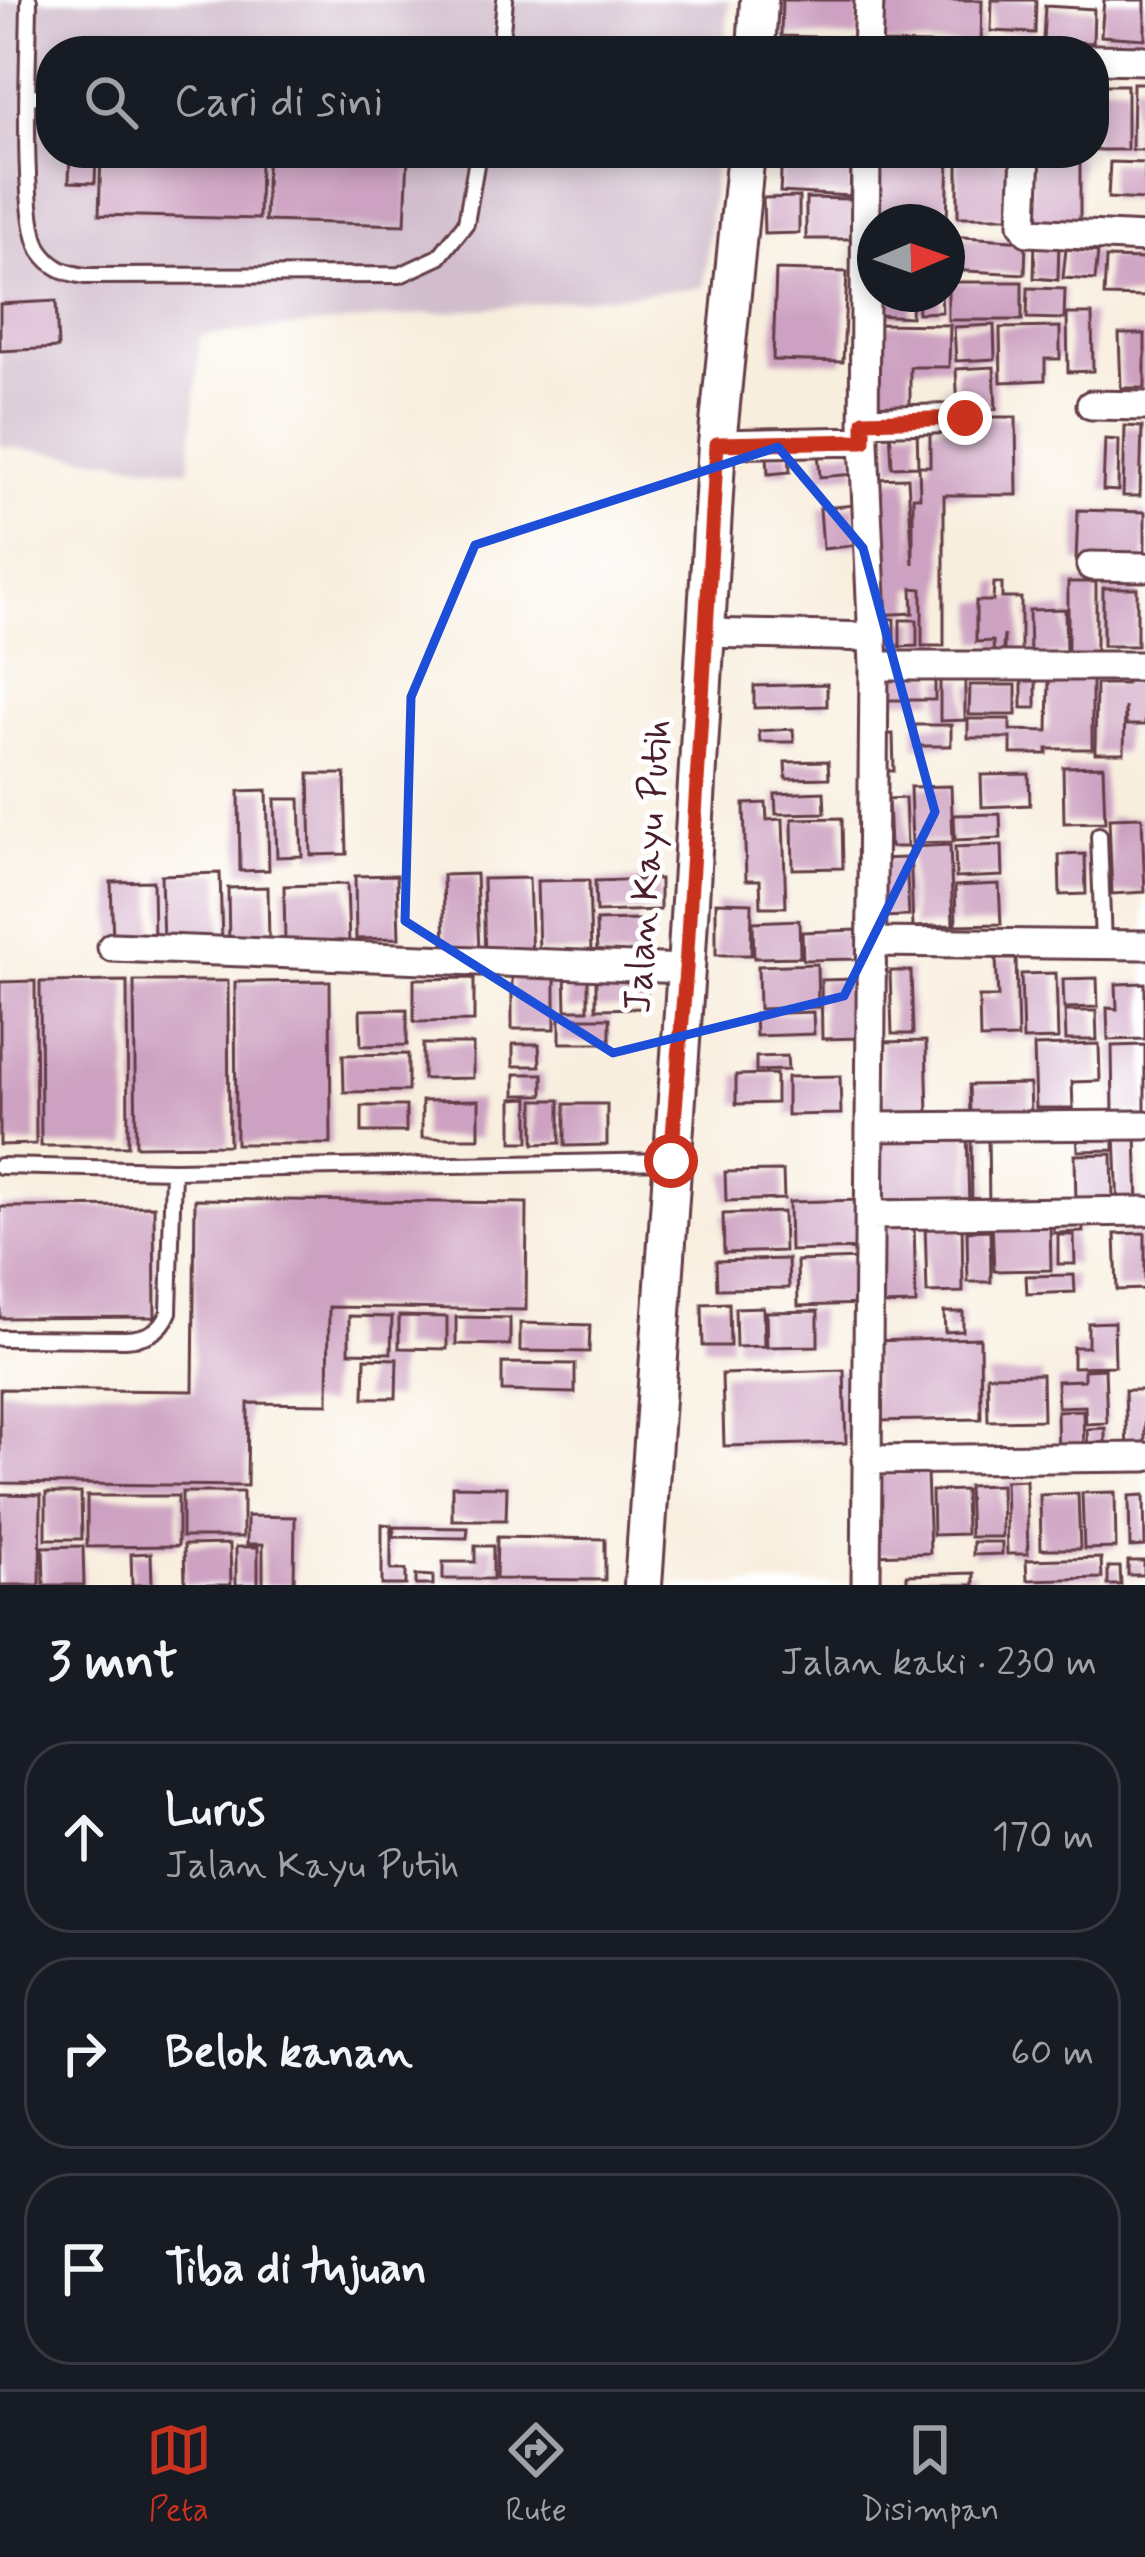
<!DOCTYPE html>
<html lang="id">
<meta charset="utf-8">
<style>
body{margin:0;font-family:Mynerve,sans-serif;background:#20242c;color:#f1f3f6}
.compass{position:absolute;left:857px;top:204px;width:108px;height:108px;border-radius:50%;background:#171b24;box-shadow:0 6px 18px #0003;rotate:88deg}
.stop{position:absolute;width:36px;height:36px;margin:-27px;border:9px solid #c8321e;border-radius:50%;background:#fff}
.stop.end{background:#c8321e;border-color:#fff;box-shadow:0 3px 12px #0008}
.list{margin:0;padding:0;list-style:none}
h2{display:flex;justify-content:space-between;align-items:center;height:156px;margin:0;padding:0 48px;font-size:51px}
h2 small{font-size:39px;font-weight:400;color:#9ea1a6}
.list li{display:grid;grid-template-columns:78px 1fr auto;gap:36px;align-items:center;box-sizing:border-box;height:192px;margin:0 24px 24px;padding:0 24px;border:3px solid #363941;border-radius:48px}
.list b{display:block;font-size:45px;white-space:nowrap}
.list p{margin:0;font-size:39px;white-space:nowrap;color:#9ea1a6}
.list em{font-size:39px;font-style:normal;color:#9ea1a6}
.icon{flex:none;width:66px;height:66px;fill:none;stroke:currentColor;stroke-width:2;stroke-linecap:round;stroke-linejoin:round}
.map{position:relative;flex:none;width:1145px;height:1585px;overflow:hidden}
.search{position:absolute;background:#171b24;box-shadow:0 6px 18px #0003;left:36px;right:36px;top:36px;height:132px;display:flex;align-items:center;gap:30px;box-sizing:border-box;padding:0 42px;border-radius:48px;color:#9ea1a6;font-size:45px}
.sheet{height:804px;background:#171b24}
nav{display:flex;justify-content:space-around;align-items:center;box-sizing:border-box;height:168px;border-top:3px solid #363941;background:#171b24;font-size:33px;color:#9ea1a6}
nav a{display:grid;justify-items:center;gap:6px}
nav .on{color:#c8321e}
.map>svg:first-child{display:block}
.industrial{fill:#d1bdcc}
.building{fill:#cda1c1}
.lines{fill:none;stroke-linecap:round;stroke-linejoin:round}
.lane-casing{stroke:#643e46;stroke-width:20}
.street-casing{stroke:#643e46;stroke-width:33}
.secondary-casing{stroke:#643e46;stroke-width:42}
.lane{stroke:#fff;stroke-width:14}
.street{stroke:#fff;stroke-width:27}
.secondary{stroke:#fff;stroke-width:36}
.route{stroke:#c8321e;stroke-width:15}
.marked{fill:none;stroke:#1d4ed8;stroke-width:9;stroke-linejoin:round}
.labels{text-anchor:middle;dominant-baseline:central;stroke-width:10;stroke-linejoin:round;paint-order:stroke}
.street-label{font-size:39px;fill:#4a1f2b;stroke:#fff}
</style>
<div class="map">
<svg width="1145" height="1585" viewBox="0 0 1145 1585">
<rect width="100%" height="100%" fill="#fff"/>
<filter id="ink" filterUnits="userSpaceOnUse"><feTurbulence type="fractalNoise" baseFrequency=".00833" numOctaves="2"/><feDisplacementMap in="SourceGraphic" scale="24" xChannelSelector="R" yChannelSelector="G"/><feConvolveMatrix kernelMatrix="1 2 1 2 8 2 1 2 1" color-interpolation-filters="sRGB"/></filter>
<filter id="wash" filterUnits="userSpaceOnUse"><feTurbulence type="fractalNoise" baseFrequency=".004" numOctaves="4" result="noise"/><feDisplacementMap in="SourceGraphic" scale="48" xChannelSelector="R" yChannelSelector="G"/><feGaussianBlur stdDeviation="2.7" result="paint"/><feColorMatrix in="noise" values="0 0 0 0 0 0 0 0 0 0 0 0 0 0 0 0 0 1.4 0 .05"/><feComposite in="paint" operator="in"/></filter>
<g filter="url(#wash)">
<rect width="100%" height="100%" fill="#f8eede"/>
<path class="industrial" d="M0,0H729L725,51H51V153H716L704,287L200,336L189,470L0,446Z"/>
<g id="blocks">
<path class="building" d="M782,0H860L859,38L781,36Z
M881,0H982L981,45L882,43Z
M992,0H1036L1035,33L991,31Z
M1104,0H1145V39L1101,36Z
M1045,6L1094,9L1093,43L1043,40Z
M1133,83H1145V150H1132Z
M1094,85H1127V150H1094Z
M70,153H96L95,183L69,182Z
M101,153H260L259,219L99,215Z
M267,153H408L405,225L265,221Z
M782,153H852L850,196L780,192Z
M880,153H949L947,222H878Z
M1030,156L1080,157V227L1030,226Z
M958,158H1016V217H958Z
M1110,162L1145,163V200L1108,198Z
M799,197V233L764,234L763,198Z
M806,198L852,199V239H806Z
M947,236L1026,241L1025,274L947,270Z
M1035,239L1059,240L1058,280L1034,278Z
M1066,249L1098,252L1095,280L1063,278Z
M1106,258L1145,259V297L1104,296Z
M776,270L847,272L843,362L773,360Z
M948,282H1022V320H948Z
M1028,288L1065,289L1064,319L1027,318Z
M877,294H912L911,317L875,315Z
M917,294H941L942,312L918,313Z
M56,301L58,348L0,351V304Z
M1067,314H1092L1093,371L1068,372Z
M873,324L950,325L949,367H910V417H872Z
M994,325L995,359L956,361L954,327Z
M1060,327V359H1045V380L1001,382L1000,328Z
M1119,334H1145V388H1121Z
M994,367L996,409L958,410L956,369Z
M971,417H1016L1017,495H944V646H922V589L912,588L913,613L876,615L870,479L908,478L913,564V497H920L919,466H930V428Z
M1125,426L1142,427L1140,496H1123Z
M917,427L918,466L892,467L890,428Z
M1105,439L1119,440L1118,491L1103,490Z
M854,450L856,474L820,477L818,452Z
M789,452L790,472L768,474L767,454Z
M855,505L858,545L823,549L820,508Z
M1078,510L1145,512V564L1076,562Z
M1068,582H1096V663H1068Z
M994,583H1002V598H1021V663H1004V635L1002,661H994L993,641L976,642V601H993Z
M1103,588H1137V646H1103Z
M1065,609L1066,655L1030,656L1029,610Z
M874,618L894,619V650H875Z
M900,620H917V646L900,647Z
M886,673H935V700H886Z
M940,679H965V720L940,721Z
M1022,680H1036V708H1022Z
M1049,680H1092V749H1047V754H1011V738H968V719H1010V730L1048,731Z
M1126,681H1145V725H1126L1125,707L1124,753H1095L1096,684H1126Z
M827,684V706L754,708V686Z
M970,685H1016V715H969Z
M915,725H951V746H915Z
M793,729L794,742H760L759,731Z
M875,734H893L894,771H877Z
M828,761L829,778L786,779L785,762Z
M1103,766L1105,822L1064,823L1063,767Z
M309,774H345L347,854L311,855Z
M1029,774L1030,805L982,807L981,775Z
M951,786L953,842L912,843L910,787Z
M267,790L269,870L240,871L239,791Z
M824,792L825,813L776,814L775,794Z
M905,798L907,847H890L888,799Z
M275,799H300L302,856L277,857Z
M766,803L767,820L783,819L786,907H761L760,880H746L744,804Z
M1000,814L1001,838L955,840L954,815Z
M1142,817L1145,892L1112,894L1109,818Z
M842,818L843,868L793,869L792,819Z
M950,845L953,925L913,927L910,847Z
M1002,845L1003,876L956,878L955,847Z
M1085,854L1086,894L1060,895L1059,855Z
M906,858L909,916L878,917L876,859Z
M220,873L222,942L163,944L161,875Z
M476,874L479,952L445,953L443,875Z
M397,875L399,938L356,939L355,876Z
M529,878L532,958L485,960L483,879Z
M660,879V910L596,912L595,881Z
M589,880L591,952L539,953L537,881Z
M153,881L154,940L113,941L111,882Z
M347,884L349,943L285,945L284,886Z
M999,884L1001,924L956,925L955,886Z
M268,887L269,944L229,945L228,888Z
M716,902L752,903L751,955H716Z
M638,920V958L597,959L596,921Z
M799,920L800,957L754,958L753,922Z
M857,930L858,959L803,960L802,932Z
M996,959H1016L1018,1038L980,1039L979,997H998Z
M817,964L818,1007L759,1009L758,966Z
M555,970V1029H512V971Z
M890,971H911L913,1034H892Z
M565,972H588V1010H566Z
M1056,973L1058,1039L1023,1040L1021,974Z
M474,978V1021L414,1022V979Z
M1097,978L1098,1007L1064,1008L1063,979Z
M596,979H647V1008L596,1009Z
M858,979L860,1038L822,1039L821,980Z
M35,981L36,1144L0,1145V982Z
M127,981L128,1146H41L40,982Z
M134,981H228L229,1145L136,1146Z
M330,981L331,1144H236L235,982Z
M1145,983V1039L1108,1040L1107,1008L1117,1009L1116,984Z
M407,1009V1045L361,1046L360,1010Z
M1065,1011H1096L1097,1040H1066Z
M813,1012L814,1034L756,1036L755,1014Z
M560,1018H610V1043H560Z
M926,1041L928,1115L883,1116L881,1042Z
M423,1044H473V1078L423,1079Z
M513,1044H539L540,1066H513Z
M1099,1044L1100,1081L1072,1082L1073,1108H1036L1034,1046Z
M1145,1045V1112L1113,1113L1112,1046Z
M408,1054V1091L344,1092L343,1055Z
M787,1056L788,1070L756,1071V1057Z
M515,1074H543V1095H515Z
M776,1074V1103L736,1104V1075Z
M840,1076L841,1114L787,1115V1077Z
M1030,1084L1031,1114L970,1115L969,1085Z
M529,1098V1142H512V1099Z
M479,1100V1138H422V1101Z
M534,1100H560V1143L534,1144Z
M565,1104H607V1145L565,1146Z
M362,1106H406V1132H362Z
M967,1129L969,1207L879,1210L877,1132Z
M1114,1131V1150L1078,1151L1077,1132Z
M971,1132H988L989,1209L972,1210Z
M1115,1133H1136L1138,1208L1118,1209Z
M1112,1154L1113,1201L1076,1203L1075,1155Z
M783,1171L784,1199L726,1201L725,1172Z
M195,1199L527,1203L526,1310L329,1307L328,1404L248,1403L247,1486L0,1483V1389L193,1391Z
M862,1200L863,1249L790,1251L789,1202Z
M154,1206L155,1317L0,1318V1207Z
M783,1212L784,1251L724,1253L723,1214Z
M1082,1215L1083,1232L1054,1233V1216Z
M1050,1220L1051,1270L994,1271L992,1222Z
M925,1221H962L963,1292L927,1293Z
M914,1222L916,1304L875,1305L873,1223Z
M990,1230L991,1282H968L967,1231Z
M1145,1233V1289L1117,1290L1115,1234Z
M1058,1235H1074L1075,1264H1058Z
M788,1259L789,1288L717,1289L716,1261Z
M862,1259L863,1304L798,1306L797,1261Z
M1074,1275L1075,1292L1027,1294L1026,1276Z
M729,1303L730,1346H703L702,1304Z
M763,1307L764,1346L736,1347L735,1308Z
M818,1311V1346L767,1347L766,1312Z
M944,1312H963V1331L945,1332Z
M349,1316L392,1317L391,1353L349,1352Z
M399,1316L447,1317V1349L399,1348Z
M456,1317L510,1318V1345L456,1344Z
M1114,1322L1115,1366L1073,1367V1347H1088V1323Z
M520,1323L590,1325L589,1352L520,1351Z
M980,1338L981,1419L873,1421L871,1341Z
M365,1358L397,1359L396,1398H364Z
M502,1363L575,1364V1393L502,1391Z
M1105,1369L1107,1423L1086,1424L1085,1406L1058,1407L1057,1381L1084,1380V1370Z
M844,1370L846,1443L724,1446L722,1374Z
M1042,1374L1043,1420L988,1421L987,1375Z
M1125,1390H1145V1453H1127Z
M1083,1410L1084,1457H1058L1057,1411Z
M1105,1428V1453L1088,1454L1087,1429Z
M927,1472L930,1553L873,1555L871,1474Z
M1026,1480L1028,1554H1007L1005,1481Z
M1001,1485L1002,1537H970L968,1486Z
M452,1486L507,1487L506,1520H452Z
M965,1490L966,1534L933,1535L932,1491Z
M182,1492H243V1537H182Z
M1115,1492L1116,1548L1084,1549L1082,1493Z
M46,1493H81L82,1539H46Z
M1078,1493L1080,1549H1041L1040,1495Z
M0,1494L41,1495L40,1585H0Z
M1144,1495L1145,1546L1130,1547L1129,1496Z
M87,1496H178V1546L87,1547Z
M247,1516L295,1517L294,1585H263V1544H247Z
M382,1524L391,1525V1570H406V1585H382Z
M394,1527L468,1528L467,1538L394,1537Z
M497,1537L605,1539V1580L496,1579Z
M973,1542H1002V1554L973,1555Z
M230,1544L231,1585H185L184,1545Z
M83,1546L84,1585H44L43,1547Z
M475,1546H493V1579H443V1562H475Z
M236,1547H258V1585H236Z
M151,1553L152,1585H132L131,1554Z
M1101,1558L1102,1578L1027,1580L1026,1560Z
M1128,1561H1144V1575H1128Z
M1108,1567H1120L1121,1585H1108Z
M974,1573V1585H907V1575Z
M416,1575L433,1576V1585H416Z"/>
</g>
</g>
<g filter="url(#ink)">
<use href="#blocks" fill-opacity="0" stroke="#643e46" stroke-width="3"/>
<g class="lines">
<g class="lane-casing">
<path id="lane" d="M29,0C29,48 20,216 40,250C52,268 65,273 86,276L400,275L439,257L466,223L478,153
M500,51L505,0
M29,96L51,97
M1099,835L1103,945
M0,1166L173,1170L671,1161
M0,1338L125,1339C146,1338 161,1332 169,1312L173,1170"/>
</g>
<g class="street-casing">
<path id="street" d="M867,51L869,0
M1094,59L1145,60
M866,153L864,441L874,666L866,1585
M1026,153L1023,224L1028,232L1145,238
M1091,405L1145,406
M864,421L965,418
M717,444L864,441
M1091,566L1145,567
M706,633L873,637
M874,666H1145
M873,942L1145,945
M112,947L686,969
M870,1127L1145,1125
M870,1215L1145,1211
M866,1460L1145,1457"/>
</g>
<g class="secondary-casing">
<path id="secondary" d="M756,51L759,0
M643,1585L686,969L717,444L746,153"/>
</g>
<use href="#lane" class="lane"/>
<use href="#street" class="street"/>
<use href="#secondary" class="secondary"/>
</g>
</g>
<g class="lines" filter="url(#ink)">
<path class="route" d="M671,1161L686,969L717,444L864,441V421L965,418"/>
</g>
<path class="marked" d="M778,447L863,548L935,812L844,996L613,1053L405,921L411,697L475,545Z"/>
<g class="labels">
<g class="street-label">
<text transform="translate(649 866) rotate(-86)">Jalan Kayu Putih</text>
</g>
</g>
</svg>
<svg class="compass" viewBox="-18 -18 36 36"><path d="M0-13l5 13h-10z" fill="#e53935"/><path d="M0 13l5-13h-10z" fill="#9ea1a6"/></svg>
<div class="stop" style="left:671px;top:1161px"></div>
<div class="stop end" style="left:965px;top:418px"></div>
<div class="search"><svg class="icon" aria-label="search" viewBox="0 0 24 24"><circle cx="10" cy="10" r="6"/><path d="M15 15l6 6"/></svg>Cari di sini</div>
</div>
<section class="sheet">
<h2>3 mnt<small>Jalan kaki · 230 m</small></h2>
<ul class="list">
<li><svg class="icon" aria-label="ahead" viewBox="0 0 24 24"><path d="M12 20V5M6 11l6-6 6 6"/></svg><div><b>Lurus</b><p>Jalan Kayu Putih</p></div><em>170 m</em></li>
<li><svg class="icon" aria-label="right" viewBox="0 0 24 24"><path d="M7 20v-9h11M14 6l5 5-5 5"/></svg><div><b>Belok kanan</b></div><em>60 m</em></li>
<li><svg class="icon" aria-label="arrive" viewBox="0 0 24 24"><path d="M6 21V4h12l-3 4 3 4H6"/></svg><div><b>Tiba di tujuan</b></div></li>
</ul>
</section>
<nav>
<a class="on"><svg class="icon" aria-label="map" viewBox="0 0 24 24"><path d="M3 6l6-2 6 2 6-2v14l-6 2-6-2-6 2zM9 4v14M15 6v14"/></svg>Peta</a>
<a><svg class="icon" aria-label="directions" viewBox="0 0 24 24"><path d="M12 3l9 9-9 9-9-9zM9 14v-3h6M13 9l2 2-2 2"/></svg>Rute</a>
<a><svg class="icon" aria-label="saved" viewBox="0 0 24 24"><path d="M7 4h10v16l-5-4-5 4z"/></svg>Disimpan</a>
</nav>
